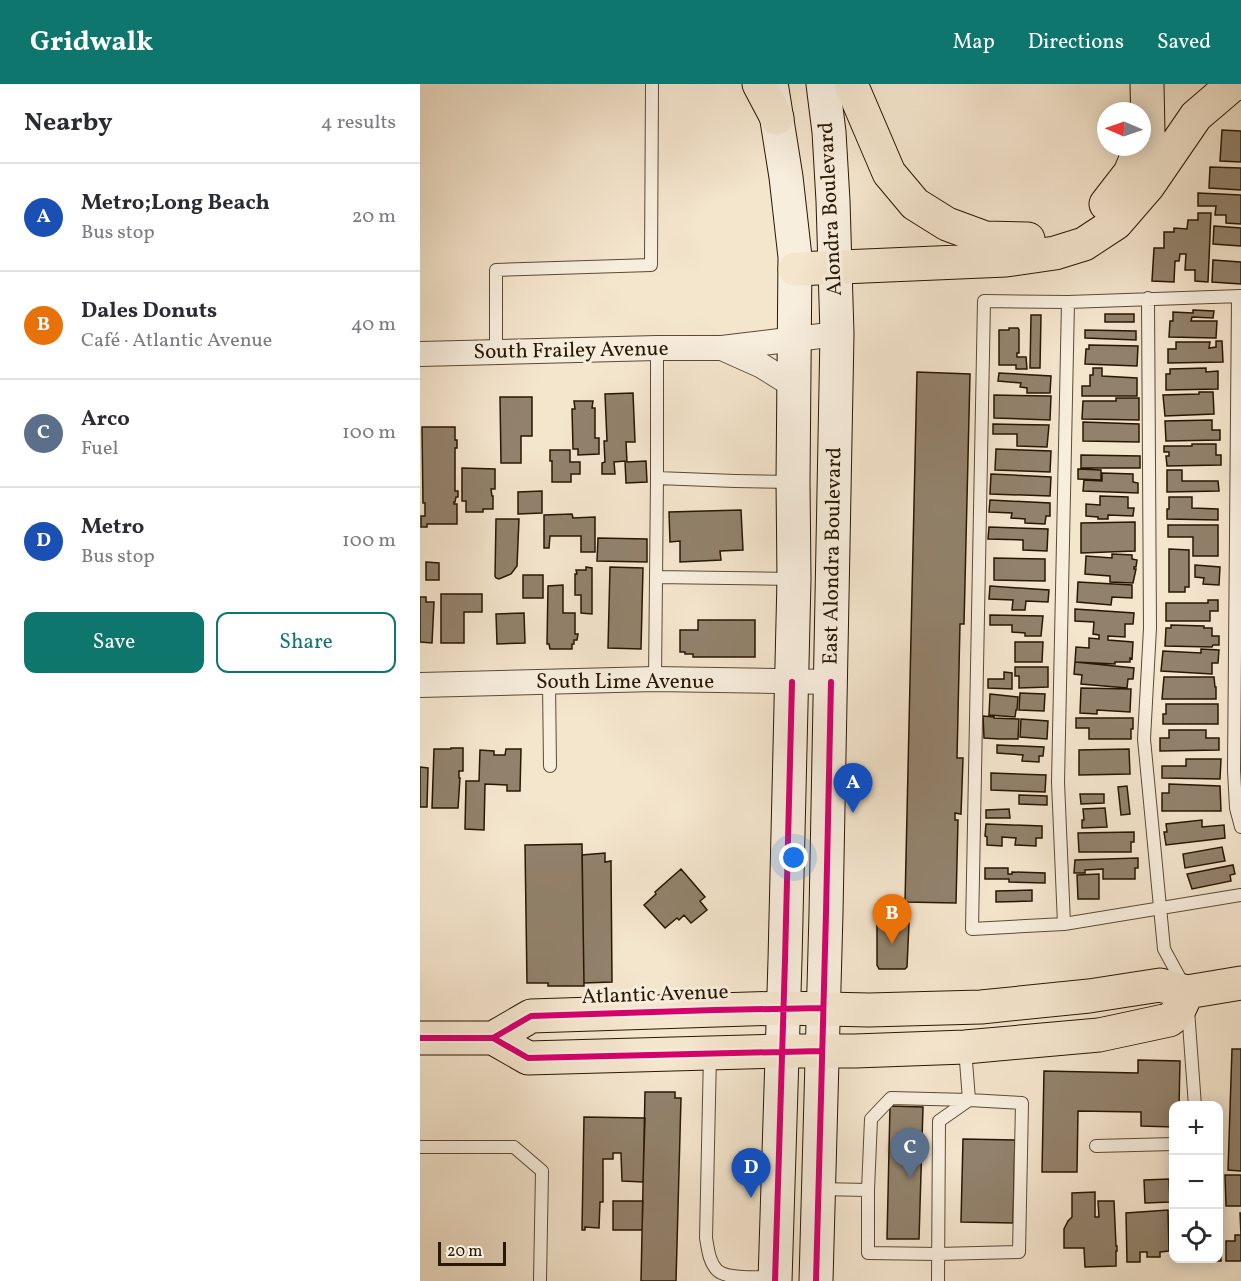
<!DOCTYPE html>
<meta charset="utf-8">
<style>
body{margin:0;font-family:Vollkorn,serif;background:#f2f2f3;color:#2b2b33}
.controls{position:absolute;right:18px;bottom:18px;display:grid;overflow:hidden;border-radius:12px;box-shadow:0 3px 15px #0003}
.controls button{width:54px;height:54px;display:grid;place-items:center;padding:0;border:0;border-bottom:2px solid #e1e1e2;background:#fff;color:#2b2b33;font:30px sans-serif}
.compass{position:absolute;left:677px;top:18px;width:54px;height:54px;border-radius:50%;background:#fff;box-shadow:0 3px 15px #0003;rotate:272deg}
.scale{position:absolute;left:18px;bottom:15px;width:68px;box-sizing:border-box;padding-left:6px;border:3px solid #281702;border-top:0;font-size:16px;line-height:21px;white-space:nowrap;color:#281702;-webkit-text-stroke:4px #f8eede;paint-order:stroke}
.you{position:absolute;left:374px;top:774px;width:21px;height:21px;margin:-15px;border:4px solid #fff;border-radius:50%;background:#1a73e8;box-shadow:0 0 0 9px #1a73e833}
.badge{display:grid;place-items:center;width:39px;height:39px;border-radius:50%;background:#0f766e;color:#fff;font-size:20px;font-weight:700}
.pin{position:absolute;translate:-50% -50px;filter:drop-shadow(0 2px 3px #0008)}
.pin::after{content:'';position:absolute;top:32px;width:21px;height:18px;background:inherit;clip-path:polygon(0 0,100% 0,50% 100%)}
.list{margin:0;padding:0;list-style:none}
h2{display:flex;justify-content:space-between;align-items:center;height:78px;margin:0;padding:0 24px;font-size:26px}
h2 small{font-size:20px;font-weight:400;color:#7c7c81}
.list li{display:grid;grid-template-columns:39px 1fr auto;gap:18px;align-items:center;box-sizing:border-box;height:108px;padding:0 24px;border-top:2px solid #e1e1e2}
.list b{display:block;font-size:22px;white-space:nowrap}
.list p{margin:0;font-size:20px;white-space:nowrap;color:#7c7c81}
.list em{font-size:20px;font-style:normal;color:#7c7c81}
.actions{display:flex;gap:12px;padding:18px 24px}
.actions a{flex:1;padding:14px 0;border:2px solid #0f766e;border-radius:12px;text-align:center;font-size:21px;color:#0f766e}
.actions .main{background:#0f766e;color:#fff}
.icon{flex:none;width:33px;height:33px;fill:none;stroke:currentColor;stroke-width:2;stroke-linecap:round;stroke-linejoin:round}
.map{position:relative;flex:none;width:821px;height:1197px;overflow:hidden}
header{display:flex;align-items:center;gap:36px;box-sizing:border-box;height:84px;padding:0 30px;background:#0f766e;color:#fff}
header strong{font-size:28px}
nav{display:flex;gap:33px;margin-inline-start:auto;font-size:21px}
main{display:flex}
aside{flex:1;background:#fff}
.map>svg:first-child{display:block}
.building{fill:#92826c;stroke:#281702;stroke-width:1.5}
.lines{fill:none;stroke-linecap:round;stroke-linejoin:round}
.lane-casing{stroke:#5b4a35;stroke-width:14}
.street-casing{stroke:#5b4a35;stroke-width:26}
.secondary-casing{stroke:#281702;stroke-width:35}
.primary-casing{stroke:#281702;stroke-width:35}
.highway-casing{stroke:#281702;stroke-width:35}
.lane{stroke:#f8eede;stroke-width:12}
.street{stroke:#f8eede;stroke-width:24}
.secondary{stroke:#f8eede;stroke-width:33}
.primary{stroke:#f4e5cd;stroke-width:33}
.highway{stroke:#f4e5cd;stroke-width:33}
.cycleway-casing{stroke:#f8eede;stroke-width:10}
.cycleway{stroke:#d6006c;stroke-width:6}
.labels{text-anchor:middle;dominant-baseline:central;stroke-width:6;stroke-linejoin:round;paint-order:stroke}
.street-label{font-size:21px;fill:#281702;stroke:#f8eede}
</style>
<header>
<strong>Gridwalk</strong>
<nav><a>Map</a><a>Directions</a><a>Saved</a></nav>
</header>
<main>
<aside>
<h2>Nearby<small>4 results</small></h2>
<ul class="list">
<li><span class="badge" style="background:#1a4fb4">A</span><div><b>Metro;Long Beach</b><p>Bus stop</p></div><em>20 m</em></li>
<li><span class="badge" style="background:#e8710a">B</span><div><b>Dales Donuts</b><p>Café · Atlantic Avenue</p></div><em>40 m</em></li>
<li><span class="badge" style="background:#5c6f8a">C</span><div><b>Arco</b><p>Fuel</p></div><em>100 m</em></li>
<li><span class="badge" style="background:#1a4fb4">D</span><div><b>Metro</b><p>Bus stop</p></div><em>100 m</em></li>
</ul>
<div class="actions"><a class="main">Save</a><a>Share</a></div>
</aside>
<div class="map">
<svg width="821" height="1197" viewBox="0 0 821 1197">
<rect width="100%" height="100%" fill="#f4e5cd"/>
<filter id="stains"><feTurbulence type="fractalNoise" baseFrequency=".00333" numOctaves="4"/><feColorMatrix values="0 0 0 0 .2 0 0 0 0 .09 0 0 0 0 .02 0 0 0 .5 -.17"/></filter>
<radialGradient id="worn" r=".72"><stop offset=".6" stop-color="#630" stop-opacity="0"/><stop offset="1" stop-color="#630" stop-opacity=".3"/></radialGradient>
<path class="building" d="M802,46L821,47V78L800,77Z
M790,83L821,84V106L789,104Z
M778,109L821,111V140L806,139V131H795L796,122H778Z
M778,129H791L788,198L775,197V186H765L766,170H760L759,177H755L754,198L732,197L734,164H744V148H754V144L767,145L768,136H778Z
M794,142L821,144V162L793,160Z
M793,176L821,178V200L792,198Z
M773,226L794,227L793,234L772,233L771,237H797L796,254L749,253L750,237H753V228L773,229Z
M685,230H714V238H685Z
M611,231H621L620,284H610Z
M589,244H598L599,246V269H597V273H606L607,285H596V281H579V246H589Z
M665,246L716,247V256L665,254Z
M796,257H802L803,278L748,279V265H756V258H790L789,264L796,263Z
M669,261L718,262L717,282L665,280L666,265H669Z
M673,284H682V292L717,294V312H662V302H670V291H673Z
M786,284V288L798,287V305L746,306V290H750V285Z
M497,288L550,290L544,540H540L537,674H543L541,730L535,729V736H538L536,819L485,818Z
M579,289L631,292L630,309H607V304L600,303L601,299L578,297Z
M779,308H793L794,330L745,332L743,311L779,310Z
M213,309L215,358H206L207,378L226,377L227,398L206,399L205,377L194,378L195,390H182V379L185,378L184,357H187L185,310Z
M574,311L631,312L630,336L574,334Z
M80,313H112V352H101V379H81Z
M696,314H719V336L662,335L663,317H696Z
M154,317H173L172,324H175V354H179V370L158,371V365H153L152,325H155Z
M792,336V346H800V356L746,357L745,337Z
M663,338L719,340V358L663,357Z
M573,340L629,341L627,363L597,362V350H573Z
M2,343H35V356H37V364H35V407H38V413H36L35,418H34V420H37V440H7V443H1V432H5V419H3Z
M772,360H796V371H801V381L747,382L746,372H749V368H744V362H772Z
M576,365L631,367L630,388L575,386Z
M130,366H150V378H160V390H151V398H132V377H130Z
M661,371L720,372V384H661Z
M42,384L75,385V405H71L72,412H73V425H63V428H46V417H42Z
M658,385L681,386V396L658,395Z
M747,386H762V397H798L799,407L747,408Z
M682,389L713,390V398L718,399V409L663,407L664,396L682,397Z
M571,390L631,393L630,412L570,410Z
M122,407V429L98,430V408Z
M680,412L708,413V424H714L713,432L688,431V435H678V433L666,432V420L680,421Z
M749,413H772V424L798,425V436L747,435V425H749Z
M570,416L630,419V432H626L625,440L605,439V435L591,434L592,429L569,428Z
M321,426L323,466L300,467L301,476L260,478V457L250,458L249,428Z
M152,430L153,434L175,433V468H161V452H130L129,464H124V431Z
M76,435H99L97,482L91,490L79,495L76,494L75,492Z
M715,438V467L661,469V439Z
M748,441H798V472H773V453H748Z
M569,443L628,445L627,467L603,466V456L568,455Z
M178,454L227,455V478L177,477Z
M749,465L769,466V503H765V508H749Z
M692,470L712,471V475L717,476L716,483H714V485H716L713,499L690,498V492L665,490L666,472L692,474Z
M574,474L625,475V497L574,496Z
M6,478L19,479V496H6Z
M775,481L800,483L799,501L783,500L784,494L775,493Z
M166,483L172,484V530L161,529V511H155V490H157L156,486H166Z
M190,483L223,484L221,565L188,564Z
M103,491H123V514H103Z
M658,498L712,501V514L692,513L691,521L657,518Z
M143,501V529H155V550H158L157,556H154V560H152V565H130L129,560H127L128,502Z
M570,502L629,506L628,518L606,517L605,526H592L593,516L569,515Z
M21,510H62V528H44V559H21Z
M0,513H6V518H14L12,559L0,558Z
M788,516H798V527H790V537H746V519H788Z
M655,525L714,529L713,540H705V553L688,552V556L713,558L712,575L710,574V578H695V580L655,578L656,563L669,564V554L679,555V551L673,550L674,538L655,537Z
M104,529L105,559L77,560L76,530Z
M570,531L623,532L621,552H605V549L592,548V541H570Z
M278,536H335V573H273V570H265V568H260V546H278Z
M751,541L784,542V544H792V552H799V561H793L792,563L745,562L746,544H751Z
M595,558H623L622,578H595Z
M781,565L799,566L798,579H792V590L741,587L743,567L781,569Z
M655,578L714,584L713,595H708L707,604L661,600L662,591L654,590Z
M595,583H628V603L599,604V592H595Z
M584,588L592,589V605L568,604V595H584Z
M744,593H794L795,603H796V615H742Z
M661,604L711,605L710,628L677,626V630L660,629Z
M600,609L625,610L624,627L599,626Z
M570,610L598,613L597,626H596L595,633L569,631Z
M746,620H798V640H743V630H746Z
M563,632L574,633V634L599,635L598,655H580L564,654Z
M656,634H713V645H711V655H669V644H656Z
M601,635L628,637L627,655L600,653Z
M749,646H786V654H799V666L740,667V654H749Z
M577,661L624,663L623,672H619V678L602,677L603,671L577,669Z
M31,664H43V687H39V694H40L38,724H12L14,665H31Z
M86,665H101L100,707H87V701L65,700L64,746L45,745L46,697H59L60,666L74,667V671H85Z
M709,665L710,690L659,691V666Z
M766,675H801L800,695L742,694V682H766Z
M0,683L8,684L7,723H0Z
M571,689L626,691L625,708L571,706Z
M749,700L800,702L801,727H742V709H749Z
M707,702L710,730L701,731L698,703Z
M660,710H684V719L661,720Z
M599,711L627,712V721L599,720Z
M685,724L687,743L662,744V736H664L663,725Z
M589,725L590,734H566V726Z
M782,736V743L804,741L805,754L746,761L744,748H747L746,740Z
M566,740L622,742V754H616V762L595,761L596,754L582,753V762L567,761V753L565,752Z
M714,748V758H711V768H659L658,749Z
M162,760L164,902H128V899H107L105,761Z
M802,763L805,777L765,784L763,770Z
M185,769V778L191,777V780L192,898L164,899L162,771Z
M718,774V784H715V795H683V785L665,786V789H654L655,776Z
M813,781L815,790L810,791L811,797L772,805L767,790Z
M565,784H588V790H592V788L625,789V799L589,798V795H565Z
M261,785L285,813L280,817L287,826L271,839L264,831L259,836L257,834L245,844L224,821L236,810L235,808Z
M679,790V815H658L657,791Z
M612,806V817L576,818V807Z
M463,833H483L489,839L487,883L485,885H459L457,881V837Z
M812,965H821V1087L808,1086Z
M718,976L760,977L759,1022H754V1043L721,1042V1028L658,1027L657,1088H622L624,987L718,989Z
M225,1008H255V1014H261L256,1197H221Z
M470,1022L503,1023L499,1155H467Z
M164,1033L225,1034L223,1098L202,1097L201,1069H193V1075H183V1118H180L179,1144L165,1143V1146H162Z
M543,1055L595,1056L593,1139L541,1138Z
M805,1091H821V1122H806Z
M749,1095L750,1118L725,1119L724,1096Z
M675,1108V1133H679L678,1117H694L696,1162H697V1167H696V1182L665,1183L664,1164H644V1145L648,1137L652,1133V1109Z
M193,1117H223L222,1146H193Z
M748,1126L749,1167L740,1168V1173H727V1168H720V1178H707L706,1129Z
M820,1129H821V1177H806V1157H815V1151H821Z
M798,1137H800L801,1177H782L781,1174H798Z"/>
<g class="lines">
<g class="lane-casing">
<path id="lane" d="M818,212L814,686L816,724L821,743
M821,212L648,218L564,217L552,845L644,840L821,811
M728,214L730,544L724,655L744,865L763,900
M76,268V186L231,181L232,0
M237,394L315,397L372,398
M236,493L373,495
M235,595L237,394V264
M129,598L130,682
M644,840L638,698L648,218
M768,926L775,1022
M290,970L286,1154C288,1165 289,1178 297,1186C307,1196 340,1193 354,1193
M676,1062L754,1060
M0,1063H94L122,1087L120,1197
M398,1105L448,1106L451,1035L471,1014L549,1016L545,964
M448,1106V1169L518,1170L599,1168L602,1019L549,1016L519,1037L518,1197"/>
</g>
<g class="street-casing">
<path id="street" d="M304,265L342,282L374,302
M0,270L237,264H302L417,250
M0,601L235,595L411,598"/>
</g>
<g class="secondary-casing">
<path id="secondary" d="M352,5L366,93L375,173L373,398L374,495L365,876L355,1197
M396,1197L406,829L417,250L413,117L409,48L403,0"/>
</g>
<g class="primary-casing">
<path id="primary" d="M0,954H73L108,974L363,967H435L545,963L679,951L749,936C759,930 762,919 767,908
M73,954L111,932L363,924L449,926L561,923L669,912L740,901L767,908L821,899"/>
</g>
<g class="highway-casing">
<path id="highway" d="M339,0L357,34
M431,0L469,89L495,120L527,140L565,154L608,155
M722,62L728,48L727,0
M686,120L710,89L721,63
M375,185L586,176L635,169L664,160L696,139L728,102L776,32L811,2L816,0"/>
</g>
<use href="#lane" class="lane"/>
<use href="#street" class="street"/>
<use href="#secondary" class="secondary"/>
<use href="#primary" class="primary"/>
<use href="#highway" class="highway"/>
<g class="cycleway-casing">
<path id="cycleway" d="M0,954H73L108,974L401,967
M73,954L111,932L295,926L403,924
M355,1197L365,876L372,598
M396,1197L406,829L411,598"/>
</g>
<use href="#cycleway" class="cycleway"/>
</g>
<g class="labels">
<g class="street-label">
<text transform="translate(411 125) rotate(-93)">Alondra Boulevard</text>
<text transform="translate(151 267) rotate(-1)">South Frailey Avenue</text>
<text transform="translate(413 472) rotate(-89)">East Alondra Boulevard</text>
<text x="205" y="598">South Lime Avenue</text>
<text transform="translate(235 911) rotate(-2)">Atlantic Avenue</text>
</g>
</g>
<rect width="100%" height="100%" filter="url(#stains)"/>
<rect width="100%" height="100%" fill="url(#worn)"/>
</svg>
<div class="controls">
<button>+</button>
<button>−</button>
<button><svg class="icon" aria-label="locate" viewBox="0 0 24 24"><circle cx="12" cy="12" r="6"/><path d="M12 2v4M12 18v4M2 12h4M18 12h4"/></svg></button>
</div>
<svg class="compass" viewBox="-18 -18 36 36"><path d="M0-13l5 13h-10z" fill="#e53935"/><path d="M0 13l5-13h-10z" fill="#7c7c81"/></svg>
<div class="scale">20 m</div>
<div class="you"></div>
<div class="pin badge" style="left:433px;top:729px;background:#1a4fb4">A</div>
<div class="pin badge" style="left:472px;top:860px;background:#e8710a">B</div>
<div class="pin badge" style="left:490px;top:1094px;background:#5c6f8a">C</div>
<div class="pin badge" style="left:331px;top:1114px;background:#1a4fb4">D</div>
</div>
</main>
